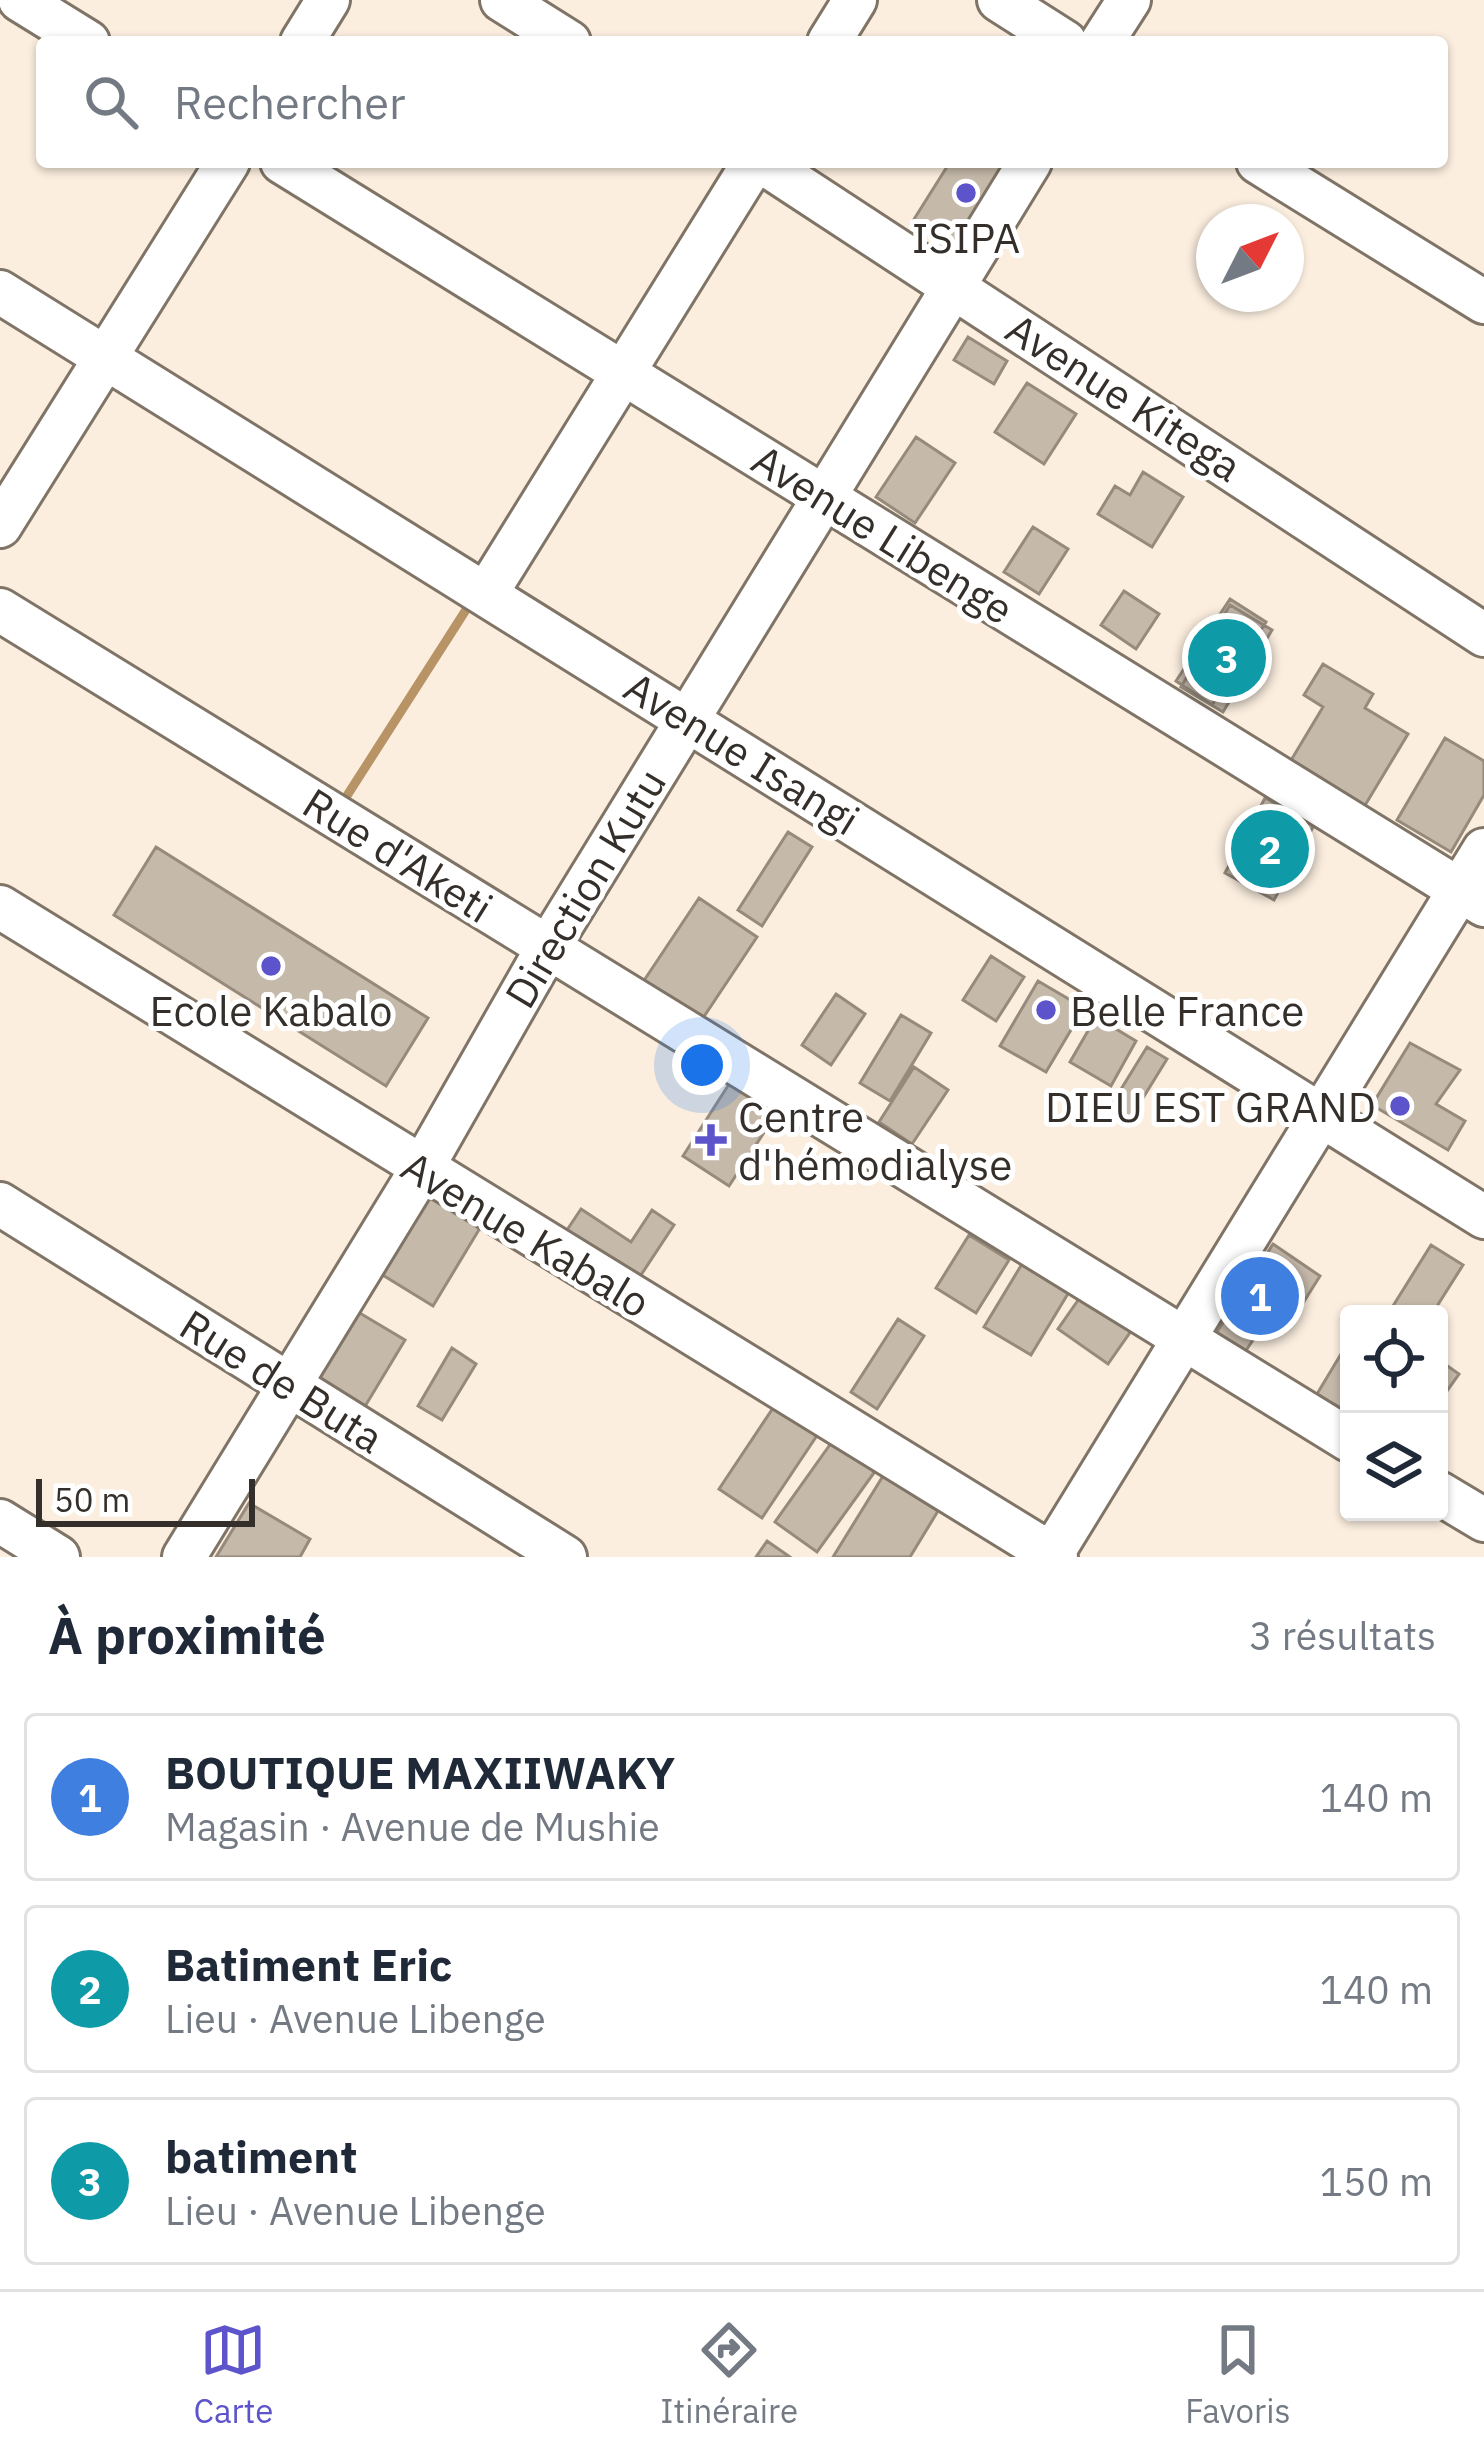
<!DOCTYPE html>
<html lang="fr">
<meta charset="utf-8">
<style>
body{margin:0;font-family:"IBM Plex Sans",sans-serif;background:#f2f2f3;color:#1f2937}
.controls{position:absolute;right:36px;bottom:36px;display:grid;overflow:hidden;border-radius:12px;box-shadow:0 3px 9px #0004}
.controls button{width:108px;height:108px;display:grid;place-items:center;padding:0;border:0;border-bottom:3px solid #e0e1e3;background:#fff;color:#1f2937;font:60px sans-serif}
.compass{position:absolute;left:1196px;top:204px;width:108px;height:108px;border-radius:50%;background:#fff;box-shadow:0 3px 9px #0004;rotate:48deg}
.scale{position:absolute;left:36px;bottom:30px;width:219px;box-sizing:border-box;padding-left:12px;border:6px solid #342f2a;border-top:0;font-size:33px;line-height:42px;white-space:nowrap;color:#342f2a;-webkit-text-stroke:9px #fff;paint-order:stroke}
.you{position:absolute;left:702px;top:1065px;width:42px;height:42px;margin:-30px;border:9px solid #fff;border-radius:50%;background:#1a73e8;box-shadow:0 0 0 18px #1a73e833}
.badge{display:grid;place-items:center;width:78px;height:78px;border-radius:50%;background:#5d53cb;color:#fff;font-size:39px;font-weight:700}
.pin{position:absolute;translate:-50% -50%;border:6px solid #fff;box-shadow:0 3px 12px #0006}
.list{margin:0;padding:0;list-style:none}
h2{display:flex;justify-content:space-between;align-items:center;height:156px;margin:0;padding:0 48px;font-size:51px}
h2 small{font-size:39px;font-weight:400;color:#747a83}
.list li{display:grid;grid-template-columns:78px 1fr auto;gap:36px;align-items:center;box-sizing:border-box;height:168px;margin:0 24px 24px;padding:0 24px;border:3px solid #e0e1e3;border-radius:12px}
.list b{display:block;font-size:45px;white-space:nowrap}
.list p{margin:0;font-size:39px;white-space:nowrap;color:#747a83}
.list em{font-size:39px;font-style:normal;color:#747a83}
.icon{flex:none;width:66px;height:66px;fill:none;stroke:currentColor;stroke-width:2;stroke-linecap:round;stroke-linejoin:round}
.map{position:relative;flex:none;width:1484px;height:1557px;overflow:hidden}
.search{position:absolute;background:#fff;box-shadow:0 3px 9px #0004;left:36px;right:36px;top:36px;height:132px;display:flex;align-items:center;gap:30px;box-sizing:border-box;padding:0 42px;border-radius:12px;color:#747a83;font-size:45px}
.sheet{height:732px;background:#fff}
nav{display:flex;justify-content:space-around;align-items:center;box-sizing:border-box;height:168px;border-top:3px solid #e0e1e3;background:#fff;font-size:33px;color:#747a83}
nav a{display:grid;justify-items:center;gap:6px}
nav .on{color:#5d53cb}
.map>svg:first-child{display:block}
.lines{fill:none;stroke-linecap:round;stroke-linejoin:round}
.stream{stroke:#b79365;stroke-width:9}
.building{fill:#c5b9aa;stroke:#958a7c;stroke-width:3}
.minor-casing{stroke:#7f7466;stroke-width:48}
.minor{stroke:#fff;stroke-width:42}
.poi-dot{fill:#5d53cb;stroke:#fff;stroke-width:4.5}
.labels{text-anchor:middle;dominant-baseline:central;stroke-width:10;stroke-linejoin:round;paint-order:stroke}
.poi-label{font-size:42px;fill:#342f2a;stroke:#fff}
.street-label{font-size:42px;fill:#342f2a;stroke:#fff}
</style>
<div class="map">
<svg width="1484" height="1557" viewBox="0 0 1484 1557">
<rect width="100%" height="100%" fill="#fbeedf"/>
<g class="lines">
<path class="stream" d="M341,805L471,602"/>
</g>
<path class="building" d="M950,162H1020L961,257L911,224Z
M968,337L1007,361L994,384L954,360Z
M1027,383L1076,414L1044,464L995,432Z
M916,437L955,463L915,523L876,497Z
M1143,472L1183,497L1152,547L1098,514L1115,486L1130,495Z
M1033,527L1068,549L1039,594L1004,572Z
M1124,591L1159,614L1136,649L1101,625Z
M1230,599L1266,622L1212,705L1176,681Z
M1230,605L1272,630L1223,712L1181,687Z
M1323,664L1373,694L1365,708L1408,734L1364,807L1290,762L1323,707L1304,695Z
M1445,738L1484,761V795L1451,852L1397,820Z
M1265,798L1314,825L1274,900L1225,873Z
M788,832L812,847L762,926L738,910Z
M156,847L428,1018L386,1086L114,915Z
M699,898L757,937L701,1021L643,982Z
M991,956L1024,977L996,1021L963,1000Z
M1038,981L1084,1008L1046,1072L1000,1046Z
M836,994L865,1014L831,1065L802,1045Z
M901,1015L931,1033L890,1101L860,1083Z
M1096,1017L1136,1041L1111,1086L1070,1062Z
M1410,1043L1460,1070L1436,1104L1465,1121L1448,1150L1372,1105Z
M1147,1047L1167,1059L1130,1119L1110,1107Z
M914,1067L948,1090L912,1144L879,1122Z
M731,1081L778,1111L729,1186L683,1156Z
M433,1191L483,1223L433,1306L381,1274Z
M581,1209L631,1242L652,1210L674,1225L639,1278L567,1230Z
M969,1235L1009,1260L976,1313L936,1288Z
M1273,1244L1320,1276L1293,1319L1275,1307L1243,1355L1214,1337Z
M1431,1245L1463,1265L1432,1314H1388Z
M1028,1254L1075,1282L1031,1355L984,1327Z
M1081,1296L1131,1331L1108,1364L1058,1329Z
M358,1312L405,1340L364,1408L317,1379Z
M898,1319L924,1336L877,1409L851,1392Z
M452,1348L476,1364L442,1420L418,1406Z
M1341,1354L1349,1359V1413L1317,1394Z
M1439,1360L1459,1374L1439,1402Z
M775,1405L818,1434L762,1518L719,1489Z
M834,1439L876,1470L817,1552L775,1522Z
M883,1476L938,1511L910,1557H833Z
M249,1503L310,1539L300,1557H216Z
M767,1541L790,1557H756Z"/>
<g class="lines">
<g class="minor-casing">
<path id="minor" d="M20,0L88,42
M502,0L569,42
M999,0L1065,42
M302,42L328,0
M829,42L855,0
M1102,42L1129,0
M282,162L1484,905
M762,162L1484,635
M1258,162L1484,302
M0,292L1484,1217
M0,526L228,162
M486,594L754,162
M0,610L1349,1440
M0,907L1056,1557
M0,1204L565,1557
M1439,1493L1484,1520
M0,1521L58,1557
M184,1557L421,1170L548,947L1030,162
M1050,1557L1484,850"/>
</g>
<use href="#minor" class="minor"/>
</g>
<g class="poi-dot">
<circle cx="966" cy="193" r="12"/>
<circle cx="271" cy="966" r="12"/>
<circle cx="1046" cy="1010" r="12"/>
<circle cx="1400" cy="1106" r="12"/>
<path d="M705 1122h12v12h12v12h-12v12h-12v-12h-12v-12h12z"/>
</g>
<g class="labels">
<g class="poi-label">
<text x="966" y="237">ISIPA</text>
<text x="271" y="1010">Ecole Kabalo</text>
<text x="1070" y="1010" text-anchor="start">Belle France</text>
<text x="1376" y="1106" text-anchor="end">DIEU EST GRAND</text>
<text x="738" y="1116" text-anchor="start">Centre<tspan x="738" dy="48">d'hémodialyse</tspan></text>
</g>
<g class="street-label">
<text transform="translate(1124 397) rotate(33)">Avenue Kitega</text>
<text transform="translate(883 534) rotate(32)">Avenue Libenge</text>
<text transform="translate(742 753) rotate(32)">Avenue Isangi</text>
<text transform="translate(398 855) rotate(32)">Rue d'Aketi</text>
<text transform="translate(585 888) rotate(-59)">Direction Kutu</text>
<text transform="translate(526 1234) rotate(31)">Avenue Kabalo</text>
<text transform="translate(282 1381) rotate(32)">Rue de Buta</text>
</g>
</g>
</svg>
<div class="controls">
<button><svg class="icon" aria-label="locate" viewBox="0 0 24 24"><circle cx="12" cy="12" r="6"/><path d="M12 2v4M12 18v4M2 12h4M18 12h4"/></svg></button>
<button><svg class="icon" aria-label="layers" viewBox="0 0 24 24"><path d="M12 4l9 5-9 5-9-5zM3 14l9 5 9-5"/></svg></button>
</div>
<svg class="compass" viewBox="-18 -18 36 36"><path d="M0-13l5 13h-10z" fill="#e53935"/><path d="M0 13l5-13h-10z" fill="#747a83"/></svg>
<div class="scale">50 m</div>
<div class="you"></div>
<div class="pin badge" style="left:1260px;top:1296px;background:#3f7fe0">1</div>
<div class="pin badge" style="left:1270px;top:849px;background:#0f9aa8">2</div>
<div class="pin badge" style="left:1227px;top:658px;background:#0f9aa8">3</div>
<div class="search"><svg class="icon" aria-label="search" viewBox="0 0 24 24"><circle cx="10" cy="10" r="6"/><path d="M15 15l6 6"/></svg>Rechercher</div>
</div>
<section class="sheet">
<h2>À proximité<small>3 résultats</small></h2>
<ul class="list">
<li><span class="badge" style="background:#3f7fe0">1</span><div><b>BOUTIQUE MAXIIWAKY</b><p>Magasin · Avenue de Mushie</p></div><em>140 m</em></li>
<li><span class="badge" style="background:#0f9aa8">2</span><div><b>Batiment Eric</b><p>Lieu · Avenue Libenge</p></div><em>140 m</em></li>
<li><span class="badge" style="background:#0f9aa8">3</span><div><b>batiment</b><p>Lieu · Avenue Libenge</p></div><em>150 m</em></li>
</ul>
</section>
<nav>
<a class="on"><svg class="icon" aria-label="map" viewBox="0 0 24 24"><path d="M3 6l6-2 6 2 6-2v14l-6 2-6-2-6 2zM9 4v14M15 6v14"/></svg>Carte</a>
<a><svg class="icon" aria-label="directions" viewBox="0 0 24 24"><path d="M12 3l9 9-9 9-9-9zM9 14v-3h6M13 9l2 2-2 2"/></svg>Itinéraire</a>
<a><svg class="icon" aria-label="saved" viewBox="0 0 24 24"><path d="M7 4h10v16l-5-4-5 4z"/></svg>Favoris</a>
</nav>
